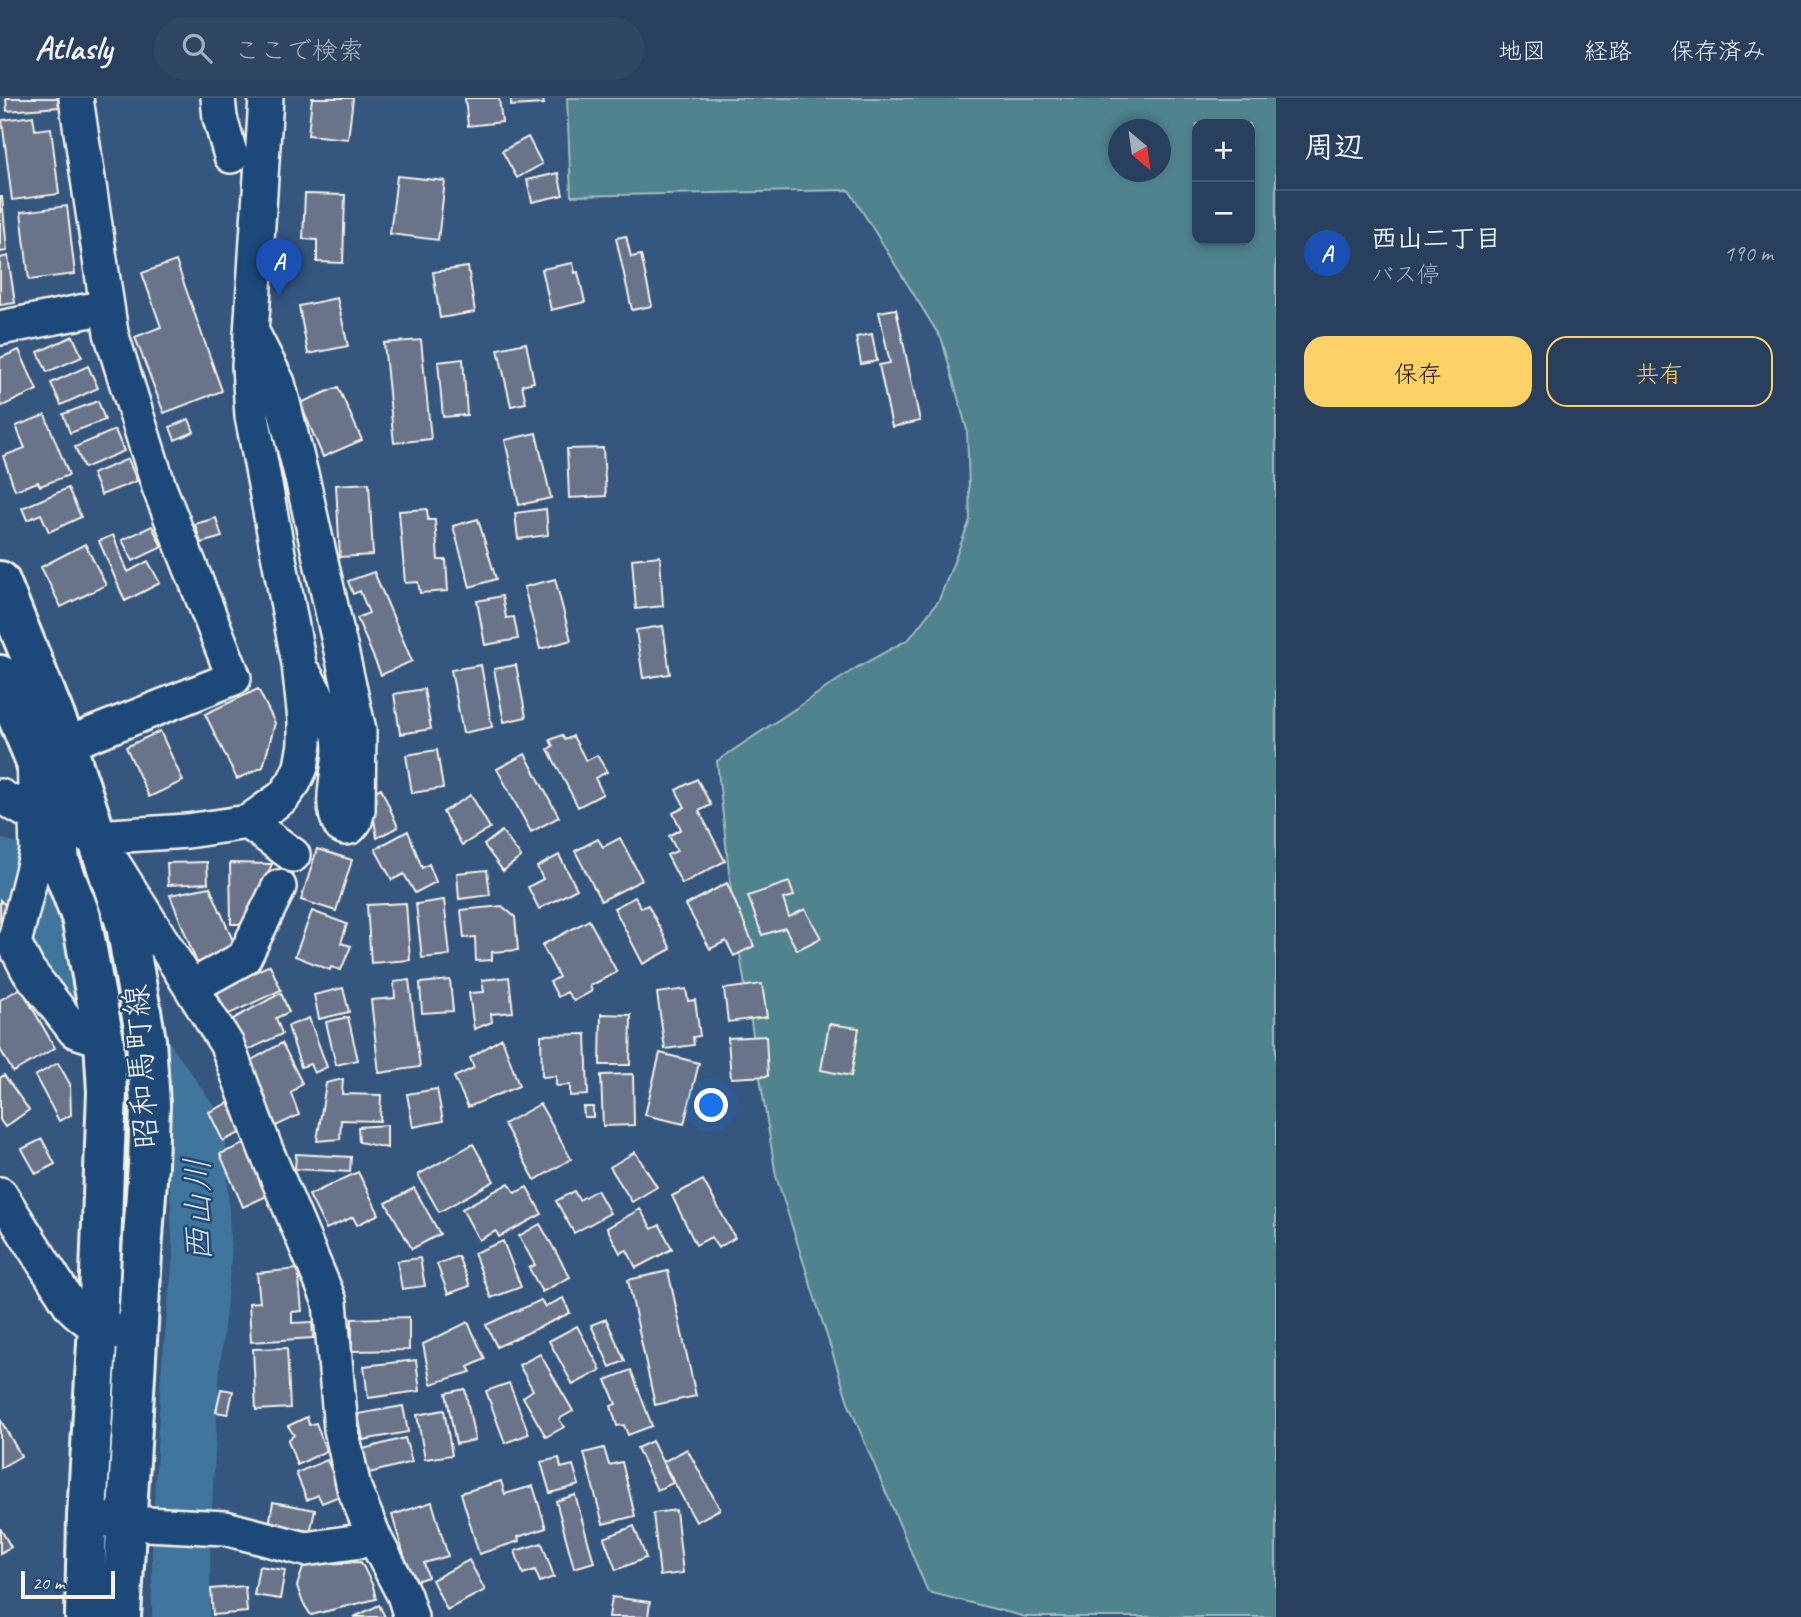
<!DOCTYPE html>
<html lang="ja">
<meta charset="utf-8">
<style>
body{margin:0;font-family:Caveat,"Klee One",sans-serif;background:#304764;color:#f1f3f6}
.controls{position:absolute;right:21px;top:21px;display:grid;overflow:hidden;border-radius:14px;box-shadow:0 4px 10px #0003}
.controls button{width:63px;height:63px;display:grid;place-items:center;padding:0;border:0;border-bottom:2px solid #445973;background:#28405e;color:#f1f3f6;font:35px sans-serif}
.compass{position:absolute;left:1108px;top:21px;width:63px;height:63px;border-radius:50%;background:#28405e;box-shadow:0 4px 10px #0003;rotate:151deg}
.scale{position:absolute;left:21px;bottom:18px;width:94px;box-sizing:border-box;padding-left:7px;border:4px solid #f4f1e8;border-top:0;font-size:19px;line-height:24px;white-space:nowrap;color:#f4f1e8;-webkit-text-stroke:5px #1f4a7a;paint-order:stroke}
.you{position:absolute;left:712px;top:1008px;width:24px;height:24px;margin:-18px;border:5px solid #fff;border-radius:50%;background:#1a73e8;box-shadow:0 0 0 10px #1a73e833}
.badge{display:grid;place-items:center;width:46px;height:46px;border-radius:50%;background:#ffd166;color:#fff;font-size:23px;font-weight:700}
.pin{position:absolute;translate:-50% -58px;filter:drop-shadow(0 2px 4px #0008)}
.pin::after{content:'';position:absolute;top:37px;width:24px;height:21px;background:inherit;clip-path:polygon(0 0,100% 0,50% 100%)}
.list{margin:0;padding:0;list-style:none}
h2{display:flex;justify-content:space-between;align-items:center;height:91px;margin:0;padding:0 28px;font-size:30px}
h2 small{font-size:23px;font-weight:400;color:#a5afbc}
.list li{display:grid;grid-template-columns:46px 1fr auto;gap:21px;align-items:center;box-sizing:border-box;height:126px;padding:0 28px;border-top:2px solid #445973}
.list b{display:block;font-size:26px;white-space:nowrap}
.list p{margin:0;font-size:23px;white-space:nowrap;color:#a5afbc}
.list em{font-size:23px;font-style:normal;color:#a5afbc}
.actions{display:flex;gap:14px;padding:21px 28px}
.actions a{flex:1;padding:16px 0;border:2px solid #ffd166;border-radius:21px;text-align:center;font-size:24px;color:#ffd166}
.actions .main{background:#ffd166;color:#111}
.icon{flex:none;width:38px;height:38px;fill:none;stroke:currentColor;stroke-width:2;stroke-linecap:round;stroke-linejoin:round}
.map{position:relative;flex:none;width:1276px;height:1519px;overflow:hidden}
header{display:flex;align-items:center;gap:42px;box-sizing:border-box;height:98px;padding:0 35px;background:#28405e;border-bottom:2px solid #445973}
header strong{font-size:33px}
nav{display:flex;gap:38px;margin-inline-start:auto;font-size:24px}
.search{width:490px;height:63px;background:#304764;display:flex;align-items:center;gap:18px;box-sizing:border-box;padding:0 24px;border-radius:38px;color:#a5afbc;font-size:26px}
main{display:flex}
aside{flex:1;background:#28405e}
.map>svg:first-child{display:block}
.green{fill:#50838e;stroke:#a2babb;stroke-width:2;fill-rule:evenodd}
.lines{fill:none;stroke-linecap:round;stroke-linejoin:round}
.river{stroke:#41769e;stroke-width:58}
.building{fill:#697389;stroke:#f4f1e8;stroke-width:2}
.minor-casing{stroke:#f4f1e8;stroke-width:38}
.major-casing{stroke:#f4f1e8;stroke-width:44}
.minor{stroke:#1f4a7a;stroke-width:33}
.major{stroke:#1f4a7a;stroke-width:38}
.labels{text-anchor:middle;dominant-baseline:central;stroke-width:5;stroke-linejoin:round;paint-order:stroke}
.street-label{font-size:33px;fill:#f4f1e8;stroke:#1f4a7a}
.water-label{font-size:35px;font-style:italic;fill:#d9dfdd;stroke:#1f4a7a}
</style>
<header>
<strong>Atlasly</strong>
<div class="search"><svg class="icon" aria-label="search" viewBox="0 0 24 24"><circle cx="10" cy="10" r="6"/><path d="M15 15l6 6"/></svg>ここで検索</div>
<nav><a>地図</a><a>経路</a><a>保存済み</a></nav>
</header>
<main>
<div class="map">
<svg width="1276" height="1519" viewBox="0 0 1276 1519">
<rect width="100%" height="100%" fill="#35567e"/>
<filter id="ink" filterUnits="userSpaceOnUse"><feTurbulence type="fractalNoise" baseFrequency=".0143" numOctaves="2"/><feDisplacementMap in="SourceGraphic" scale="14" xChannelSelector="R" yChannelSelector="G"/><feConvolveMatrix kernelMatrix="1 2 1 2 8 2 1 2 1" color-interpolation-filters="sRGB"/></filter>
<g filter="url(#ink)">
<path class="green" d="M567,0H1276V1519H1026L928,1494L849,1307L776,1078L734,820L717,663L856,570L909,541L939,502L970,422L967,332L942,242L849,92L571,98ZM1197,26H1250V142H1197ZM1118,32H1160V74H1118Z"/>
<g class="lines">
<path class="river" d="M0,770L45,819L190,1024L197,1046L202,1160L190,1277L181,1445V1519"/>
</g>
<path class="building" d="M6,0H58L59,9L7,13Z
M312,0H353L348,41L308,37Z
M465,0H499L502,24L468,28Z
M511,0H543L544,6L511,8Z
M33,18L35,32L51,30L59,96L12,102L2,22Z
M528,39L542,66L517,80L502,53Z
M558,75L563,97L532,104L527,82Z
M397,78L445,83L438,142L390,136Z
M305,96L345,97L343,165L317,164V142L303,141Z
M0,99H2L7,153L0,154Z
M67,108L75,176L29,182L21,114Z
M626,138L631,159L641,157L652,208L632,212L616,140Z
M8,158L15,205L0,207V160Z
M176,163L222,293L164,315L135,239L161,229L142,175Z
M573,165L575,175L578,174L585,204L551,212L542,171Z
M468,169L475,214L440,220L433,174Z
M337,200L348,248L308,256L299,208Z
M896,211L920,323L892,329L879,267L890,265L879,214Z
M872,236L877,263L861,266L856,239Z
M73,238L82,259L47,274L38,254Z
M421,242L431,341L394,345L384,245Z
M526,245L534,284L522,287L526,305L511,308L498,251Z
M19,252L37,292L0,309V260Z
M463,261L467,317L443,319L438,264Z
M88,268L98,290L61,307L51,285Z
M338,289L362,342L323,359L300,305Z
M98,303L105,322L70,335L63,316Z
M45,317L69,377L40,388L38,384L15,392L3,358L25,350L16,328Z
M189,321L194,334L175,342L170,329Z
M115,332L124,353L84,370L75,349Z
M536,335L551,400L519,407L505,342Z
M603,350L606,398L569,400L567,351Z
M128,361L137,383L101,397L92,376Z
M369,385L373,457L340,459L336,387Z
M68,390L81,419L49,434L41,416L27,422L22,410Z
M427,411L428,422H435L438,462H446L448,493L420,495L418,484L405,485L399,413Z
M546,411L548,437L518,441L515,415Z
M216,420L222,439L201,445L195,426Z
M478,421L496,481L470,489L453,428Z
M152,428L162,449L133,463L122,442Z
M113,437L128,474L148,463L160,485L125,503L99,443Z
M85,446L106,487L61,509L41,469Z
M660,458L663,508L636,511L632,461Z
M374,474L412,563L381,577L357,520L369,515L360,493L353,496L348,483Z
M555,481L571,542L540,551L524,489Z
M502,498L506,520L514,519L518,541L485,547L477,503Z
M663,528L670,576L643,580L636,532Z
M481,567L492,629L463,635L451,572Z
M516,567L526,619L504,624L494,571Z
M258,591L275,625L263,669L237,681L205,616Z
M424,591L431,631L400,636L394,596Z
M160,633L183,683L149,699L126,649Z
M562,637L565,642L573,638L586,663L597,657L607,674L595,680L603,696L578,709L548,651L553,648L550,642Z
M437,652L443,690L412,695L406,657Z
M525,656L559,719L531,734L497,671Z
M697,681L711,707L699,713L725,763L682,786L667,757L677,753L669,738L681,731L673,715L685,709L676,692Z
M381,690L398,729L377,740L370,696Z
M471,697L490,730L462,747L443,714Z
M408,733L422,770L429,766L436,784L415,795L404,776L392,782L375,751Z
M502,733L521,759L503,773L484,747Z
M620,740L642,782L601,803L575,753L598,741L603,749Z
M317,751L352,762L336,813L301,802Z
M559,757L577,791L539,811L528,789L543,781L537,769Z
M207,764L208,785L168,787L167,765Z
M230,765L272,766L246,826H231Z
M487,772L490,797L459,801L457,775Z
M789,784L794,798L783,801L789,819L805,811L821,840L797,852L785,830L762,837L748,798Z
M727,785L754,848L734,858L726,843L710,851L686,807Z
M210,789L236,850L197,865L170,797Z
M635,799L641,810L648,807L671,851L643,866L614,810Z
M0,802L11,813L0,823Z
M444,802L450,857L422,860L416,806Z
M406,805L410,862L371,865L367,807Z
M502,808L515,819L518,852L492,854V862L476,863L475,839L464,840L461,812Z
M312,813L347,826L341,845L351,848L341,872L331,869L330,872L295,858Z
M589,822L617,874L590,888L592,893L574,903L567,894L558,899L550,884L559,879L542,847Z
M270,867L281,892L227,917L216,892Z
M509,879L513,914L491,916L492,924L474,931L469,895L484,894L482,882Z
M409,882L420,969L379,975L371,902L395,900L394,884Z
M450,882L453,913L422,915L420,885Z
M762,886L767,919L728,924L724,891Z
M21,890L55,950L13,974L0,951V902Z
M343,890L349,914L319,921L314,897Z
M686,891L688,903L695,902L700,938L693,939L694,947L665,951L657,895Z
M281,895L289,914L276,920L282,936L246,953L233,921Z
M601,916L631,917L630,967H600Z
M348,919L358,962L336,967L326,924Z
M309,920L327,969L314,975L310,966L301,969L288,928Z
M829,926L859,930L851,978L821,972Z
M586,936L588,997L570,998V987L556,988V978L542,979L541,937Z
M766,938L768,978L731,980L728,940Z
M502,940L519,988L468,1009L454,979L474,970L470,960Z
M282,945L302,985L291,995L299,1017L276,1028L248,964Z
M660,955L699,965L684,1026L645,1017Z
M58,965L70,986L71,1017L59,1023L35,978Z
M633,976L634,1027L603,1028L601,977Z
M4,977L29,1012L5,1029L0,1022V980Z
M343,981L342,996L381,997L380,1023L341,1022L340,1041L317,1043L326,985Z
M437,991L443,1023L413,1029L407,996Z
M228,1005L242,1034L223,1043L209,1014Z
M540,1006L571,1061L535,1082L504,1026Z
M583,1009H593V1019H584Z
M387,1027V1050L359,1044L358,1029Z
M42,1041L55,1066L36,1076L22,1051Z
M246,1045L269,1097L243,1109L220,1056Z
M473,1046L494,1083L439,1114L418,1077Z
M635,1054L657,1089L632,1104L610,1069Z
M296,1056L351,1059L350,1074L295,1071Z
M358,1074L379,1116L357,1127L353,1119L326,1131L309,1097Z
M703,1082L735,1140L718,1150L711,1139L696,1147L672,1098Z
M509,1085L515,1095L527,1089L542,1116L499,1139L496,1133L479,1142L462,1111Z
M414,1090L440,1136L412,1151L386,1105Z
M597,1092L610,1115L574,1135L556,1103L574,1093L579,1102Z
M640,1111L652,1131L660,1127L672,1151L636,1170L627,1152L620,1155L607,1130Z
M540,1126L570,1179L542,1194L529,1170L535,1167L519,1138Z
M503,1143L521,1189L491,1200L474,1155Z
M458,1158L470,1188L448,1196L437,1166Z
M420,1160L425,1188L402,1191L397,1163Z
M298,1171L302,1213L292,1214V1225L312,1224L313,1240L251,1244L249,1205L260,1204L257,1175Z
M668,1173L696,1298L655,1307L628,1182Z
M563,1200L570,1215L497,1249L486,1227L541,1202L545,1209Z
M409,1219V1252L352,1253V1221Z
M606,1221L625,1263L610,1269L591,1227Z
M468,1224L485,1261L468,1269L471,1274L431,1286L423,1246Z
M577,1228L601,1272L573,1287L549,1243Z
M287,1250L290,1310L256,1312L253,1251Z
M540,1256L573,1313L559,1321L564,1329L546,1339L523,1299L533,1292L519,1267Z
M416,1262L420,1293L368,1300L364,1268Z
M631,1272L652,1328L628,1337L624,1327L617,1328L611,1308L616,1306L606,1282Z
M509,1285L529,1336L505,1345L486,1293Z
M221,1291L233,1293L228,1316L216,1314Z
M465,1291L475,1342L456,1346L446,1295Z
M403,1308L408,1334L363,1342L358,1316Z
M444,1312L452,1357L425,1361L417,1317Z
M307,1319L309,1327L316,1325L326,1353L297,1367L288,1342L294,1337L288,1328Z
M0,1321L21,1358L0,1370Z
M405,1340L412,1364L369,1375L363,1351Z
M652,1343L673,1385L657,1392L637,1350Z
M604,1350L609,1367L622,1364L635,1418L603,1426L584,1355Z
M687,1351L720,1411L696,1424L663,1364Z
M559,1360L561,1370L573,1367L579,1387L550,1395L541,1364Z
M327,1362L342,1397L322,1405L318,1397L307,1402L296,1375Z
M501,1383L505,1396L533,1388L546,1430L518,1439L519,1443L479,1456L461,1395Z
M575,1397L594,1464L574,1470L556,1403Z
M273,1404L315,1412L310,1435L269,1427Z
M432,1404L448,1458L424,1465L428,1479L412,1484L392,1417Z
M676,1412L683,1475L660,1478L653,1415Z
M634,1428L646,1460L616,1472L604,1440Z
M0,1430L11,1449L0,1455Z
M542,1445L554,1479L540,1484L535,1472L523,1476L515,1453Z
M469,1462L485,1492L447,1512L432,1482Z
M361,1464L373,1488L376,1501L311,1517L303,1505L297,1488L304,1467Z
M259,1468L285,1472L280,1501L254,1497Z
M245,1488L247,1514L213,1517L211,1491Z
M612,1499L650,1504L648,1519H609Z
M379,1507L385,1519H354Z"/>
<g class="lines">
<g class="minor-casing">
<path id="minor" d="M76,0L111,235L159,389L234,580L34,659L37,754L14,845L28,872L75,933L104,942
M218,0L220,20L231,58
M0,230L106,209
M252,234L278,285L303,384L359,632L358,712L355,723L350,729L345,730L341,728C325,702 346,664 338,634L305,577
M0,698L57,730L96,739L187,733L248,724L283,699L294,684L301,669L305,646V622L299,566L252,318L249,268L266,0
M248,724L293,757
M115,768L227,947L265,1050L330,1204L341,1331L354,1390L375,1441L404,1497L411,1519
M191,889L244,860L279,789
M0,1096L71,1208C89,1226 97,1228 121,1235
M101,1421L127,1425L225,1430L305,1451L375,1441"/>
</g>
<g class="major-casing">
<path id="major" d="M0,483L66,646L126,827L146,942L150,1007L148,1067L143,1139L121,1519
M0,577L34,659L57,730L60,764L81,819L104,942L107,994L98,1228L87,1418L85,1519"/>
</g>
<use href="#minor" class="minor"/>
<use href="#major" class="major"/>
</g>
</g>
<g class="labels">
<g class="street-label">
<text transform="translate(141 969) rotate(-94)">昭和馬町線</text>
</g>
<g class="water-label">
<text transform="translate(198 1112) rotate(-91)">西山川</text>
</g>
</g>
</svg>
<div class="controls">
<button>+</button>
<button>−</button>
</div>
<svg class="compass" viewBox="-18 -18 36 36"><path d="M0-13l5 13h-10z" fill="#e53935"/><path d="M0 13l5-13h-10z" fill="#a5afbc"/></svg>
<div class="scale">20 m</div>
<div class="you"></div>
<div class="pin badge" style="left:279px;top:198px;background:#1a4fb4">A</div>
</div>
<aside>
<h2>周辺<small></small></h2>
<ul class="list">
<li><span class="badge" style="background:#1a4fb4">A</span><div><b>西山二丁目</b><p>バス停</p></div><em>190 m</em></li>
</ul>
<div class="actions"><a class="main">保存</a><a>共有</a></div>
</aside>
</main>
